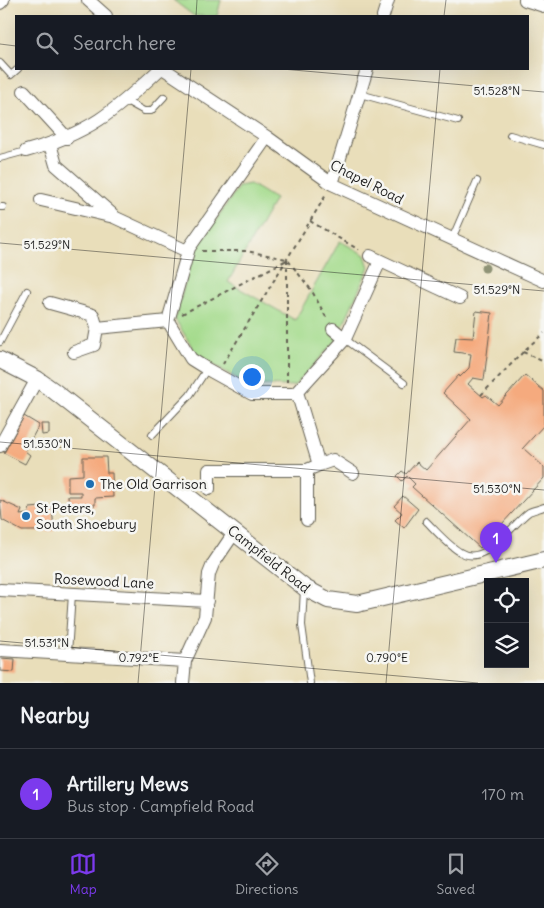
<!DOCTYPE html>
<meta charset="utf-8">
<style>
body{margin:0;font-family:Delius,sans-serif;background:#242831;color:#f1f3f6}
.controls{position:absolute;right:15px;bottom:15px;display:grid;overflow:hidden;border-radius:0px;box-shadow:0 5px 20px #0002}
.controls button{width:45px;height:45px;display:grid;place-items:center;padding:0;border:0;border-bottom:1px solid #363941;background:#171b24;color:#f1f3f6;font:25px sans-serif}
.you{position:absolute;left:251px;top:376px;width:18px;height:18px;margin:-12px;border:4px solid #fff;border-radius:50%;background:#1a73e8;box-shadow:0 0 0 8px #1a73e833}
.badge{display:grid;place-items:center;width:32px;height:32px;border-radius:50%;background:#7c3aed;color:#fff;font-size:16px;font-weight:700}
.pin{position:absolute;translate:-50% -41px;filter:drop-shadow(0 1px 2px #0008)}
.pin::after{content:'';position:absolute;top:26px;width:18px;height:15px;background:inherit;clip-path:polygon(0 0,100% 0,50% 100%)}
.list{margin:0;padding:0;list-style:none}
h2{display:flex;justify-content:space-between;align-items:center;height:65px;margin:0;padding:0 20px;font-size:21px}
h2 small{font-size:16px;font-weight:400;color:#9ea1a6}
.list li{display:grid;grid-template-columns:32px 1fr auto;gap:15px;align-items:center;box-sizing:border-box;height:90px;padding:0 20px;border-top:1px solid #363941}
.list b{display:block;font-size:19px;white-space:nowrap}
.list p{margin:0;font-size:16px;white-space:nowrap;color:#9ea1a6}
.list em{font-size:16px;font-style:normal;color:#9ea1a6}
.icon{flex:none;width:28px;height:28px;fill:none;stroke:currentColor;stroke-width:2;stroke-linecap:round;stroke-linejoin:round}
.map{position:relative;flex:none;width:544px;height:683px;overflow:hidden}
.search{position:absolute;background:#171b24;box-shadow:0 5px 20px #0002;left:15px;right:15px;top:15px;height:55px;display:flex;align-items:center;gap:12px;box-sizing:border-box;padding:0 18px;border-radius:0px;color:#9ea1a6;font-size:19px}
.sheet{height:155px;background:#171b24}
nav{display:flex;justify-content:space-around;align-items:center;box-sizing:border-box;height:70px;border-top:1px solid #363941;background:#171b24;font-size:14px;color:#9ea1a6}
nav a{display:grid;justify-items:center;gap:2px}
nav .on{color:#7c3aed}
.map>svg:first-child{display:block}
.green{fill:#a4db8c;stroke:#607c54}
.building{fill:#f5aa7e}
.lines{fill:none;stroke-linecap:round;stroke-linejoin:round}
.service-casing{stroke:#646053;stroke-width:8}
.minor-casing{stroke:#646053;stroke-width:14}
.tertiary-casing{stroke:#646053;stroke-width:18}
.path{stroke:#646053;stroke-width:2;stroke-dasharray:4 4;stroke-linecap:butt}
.service{stroke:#fff;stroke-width:6}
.minor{stroke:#fff;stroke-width:12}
.tertiary{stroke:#fff;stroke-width:16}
.tree{fill:#8f9376}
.ticks{fill:none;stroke:#1c1c1c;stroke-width:1;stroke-opacity:0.45}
.poi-dot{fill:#1f6fb2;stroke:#f6f6f2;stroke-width:2}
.labels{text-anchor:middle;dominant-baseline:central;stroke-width:5;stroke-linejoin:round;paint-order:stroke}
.street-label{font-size:14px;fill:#1c1c1c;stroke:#f6f6f2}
.poi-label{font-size:14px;fill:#1c1c1c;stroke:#f6f6f2;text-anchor:start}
.ticks-label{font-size:12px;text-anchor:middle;fill:#1c1c1c;stroke:#f6f6f2;stroke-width:5;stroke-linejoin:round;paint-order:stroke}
</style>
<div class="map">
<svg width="544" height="683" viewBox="0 0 544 683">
<rect width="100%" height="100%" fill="#f6f6f2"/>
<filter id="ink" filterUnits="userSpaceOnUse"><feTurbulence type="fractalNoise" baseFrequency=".02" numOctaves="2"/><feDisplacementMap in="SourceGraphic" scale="10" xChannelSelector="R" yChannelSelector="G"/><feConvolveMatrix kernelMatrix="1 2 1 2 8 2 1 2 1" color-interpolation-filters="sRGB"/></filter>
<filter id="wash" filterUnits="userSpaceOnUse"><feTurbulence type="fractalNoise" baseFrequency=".0096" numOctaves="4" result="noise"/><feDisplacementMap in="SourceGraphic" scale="20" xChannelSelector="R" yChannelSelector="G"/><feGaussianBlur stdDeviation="1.12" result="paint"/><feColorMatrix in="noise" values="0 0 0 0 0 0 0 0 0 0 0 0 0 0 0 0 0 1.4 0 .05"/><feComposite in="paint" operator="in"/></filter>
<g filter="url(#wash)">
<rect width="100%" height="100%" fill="#e9deba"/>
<path class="green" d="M173,0H221L217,16H194Z
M250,184L275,199L228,282L295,320L340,241L365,255L369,267L336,341L294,386L248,385L197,355L175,319L193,254L239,186Z"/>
<g id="blocks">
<path class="building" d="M476,311L492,313L484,380L473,378L468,384L483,397L486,395L498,405L525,375L544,391V425L523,448L544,467V478L480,548L412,487L415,484L407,476L402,481L397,476L402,471L406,474L417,462L426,470L471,419L443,393L459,375L460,377L469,368L471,354L454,352L456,337L473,338Z
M24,416L39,425L25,451L30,455L25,464L4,453Z
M41,424H49V434L42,435Z
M83,457H106L107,473H112L113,497L95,498V505L69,506L68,496H81V492H68V476L83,475Z
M403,496L418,509L404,528L395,520L402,513L394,506Z
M0,500L22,510L20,515L28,514L30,508L52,506L54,531H22L2,520Z
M0,658L15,659L14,672L0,671Z"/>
</g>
</g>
<g filter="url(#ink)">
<use href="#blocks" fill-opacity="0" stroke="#646053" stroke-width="1"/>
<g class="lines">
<g class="service-casing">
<path id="service" d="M0,63L11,75L18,69
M360,94L458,121
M126,101L144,111H151L164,97
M510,135L544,145
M0,158L26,151
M0,207H3
M452,239L477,181
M345,339L404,383
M0,342L27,291
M152,435L190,395L207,369
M426,521C436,531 448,545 460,552C485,568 512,524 529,512C533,510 539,509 544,507
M304,589L302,625L310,683
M68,653L72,594"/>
</g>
<g class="minor-casing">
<path id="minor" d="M88,0L106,16
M525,0L544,6
M0,3L3,0
M383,16L388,0
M164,69L267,137L332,184L544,281
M24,91L67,138
M267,137L189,248L168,321L191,359L207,369L252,394H295L345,339L380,261
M50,144L56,165L113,215
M26,151C88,134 114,112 160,69
M332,184L367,69
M41,200L114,217L187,251
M370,256L460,298
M50,303L93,315L97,328
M333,329L345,339
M74,352L94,345L97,328L168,321
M297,392L319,465L333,460L353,473
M0,446L37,379
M209,489V470H307L319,465
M307,520V470
M0,590L207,601
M0,650L185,661
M183,683L185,661L205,617L209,574L213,564L234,533"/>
</g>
<g class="tertiary-casing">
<path id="tertiary" d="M0,360L37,379L54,391L305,588L328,600L357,604L544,560"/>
</g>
<path class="path" d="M310,221L359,250
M202,251H246L287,259L312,291L327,319
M287,259V382
M182,314L285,261
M523,352L544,362
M223,364L326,195
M481,395L527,348L544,333"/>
<use href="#service" class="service"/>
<use href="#minor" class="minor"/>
<use href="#tertiary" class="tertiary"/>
</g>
<circle class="tree" cx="485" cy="268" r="4.5"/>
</g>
<path class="ticks" d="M196,16L197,0M444,16L446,0M0,44L16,46M282,69L544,92M0,243L544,291M0,442L544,490M0,641L478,683M138,683L191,69M386,683L440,69"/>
<g class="poi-dot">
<circle cx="90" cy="484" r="5"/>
<circle cx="26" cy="516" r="5"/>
</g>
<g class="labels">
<g class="street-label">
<text transform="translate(367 182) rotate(27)">Chapel Road</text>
<text transform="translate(269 559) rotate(38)">Campfield Road</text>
<text transform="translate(104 581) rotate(3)">Rosewood Lane</text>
</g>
<g class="poi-label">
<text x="100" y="484">The Old Garrison</text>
<text x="36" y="508">St Peters,<tspan x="36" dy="16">South Shoebury</tspan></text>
</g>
</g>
<g class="ticks-label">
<text x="497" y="95">51.528°N</text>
<text x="47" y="249">51.529°N</text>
<text x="497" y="294">51.529°N</text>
<text x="47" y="448">51.530°N</text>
<text x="497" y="493">51.530°N</text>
<text x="47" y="647">51.531°N</text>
<text x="139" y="662">0.792°E</text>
<text x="387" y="662">0.790°E</text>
</g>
</svg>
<div class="controls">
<button><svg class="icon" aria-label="locate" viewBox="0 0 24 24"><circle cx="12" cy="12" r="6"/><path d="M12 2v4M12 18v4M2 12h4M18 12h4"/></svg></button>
<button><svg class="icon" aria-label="layers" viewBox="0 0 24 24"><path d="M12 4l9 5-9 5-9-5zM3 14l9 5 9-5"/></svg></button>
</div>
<div class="you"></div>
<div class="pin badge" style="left:496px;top:563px">1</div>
<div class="search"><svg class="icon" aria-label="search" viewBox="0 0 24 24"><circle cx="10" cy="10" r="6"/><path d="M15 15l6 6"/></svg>Search here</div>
</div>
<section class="sheet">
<h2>Nearby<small></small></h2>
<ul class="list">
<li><span class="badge">1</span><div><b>Artillery Mews</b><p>Bus stop · Campfield Road</p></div><em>170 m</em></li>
</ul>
</section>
<nav>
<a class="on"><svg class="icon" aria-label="map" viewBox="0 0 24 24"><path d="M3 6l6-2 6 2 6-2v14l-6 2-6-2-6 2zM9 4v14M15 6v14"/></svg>Map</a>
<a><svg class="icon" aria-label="directions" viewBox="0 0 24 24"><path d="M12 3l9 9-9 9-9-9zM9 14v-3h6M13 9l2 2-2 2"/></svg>Directions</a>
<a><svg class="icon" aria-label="saved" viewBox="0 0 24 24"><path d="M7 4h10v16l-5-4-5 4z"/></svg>Saved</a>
</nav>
